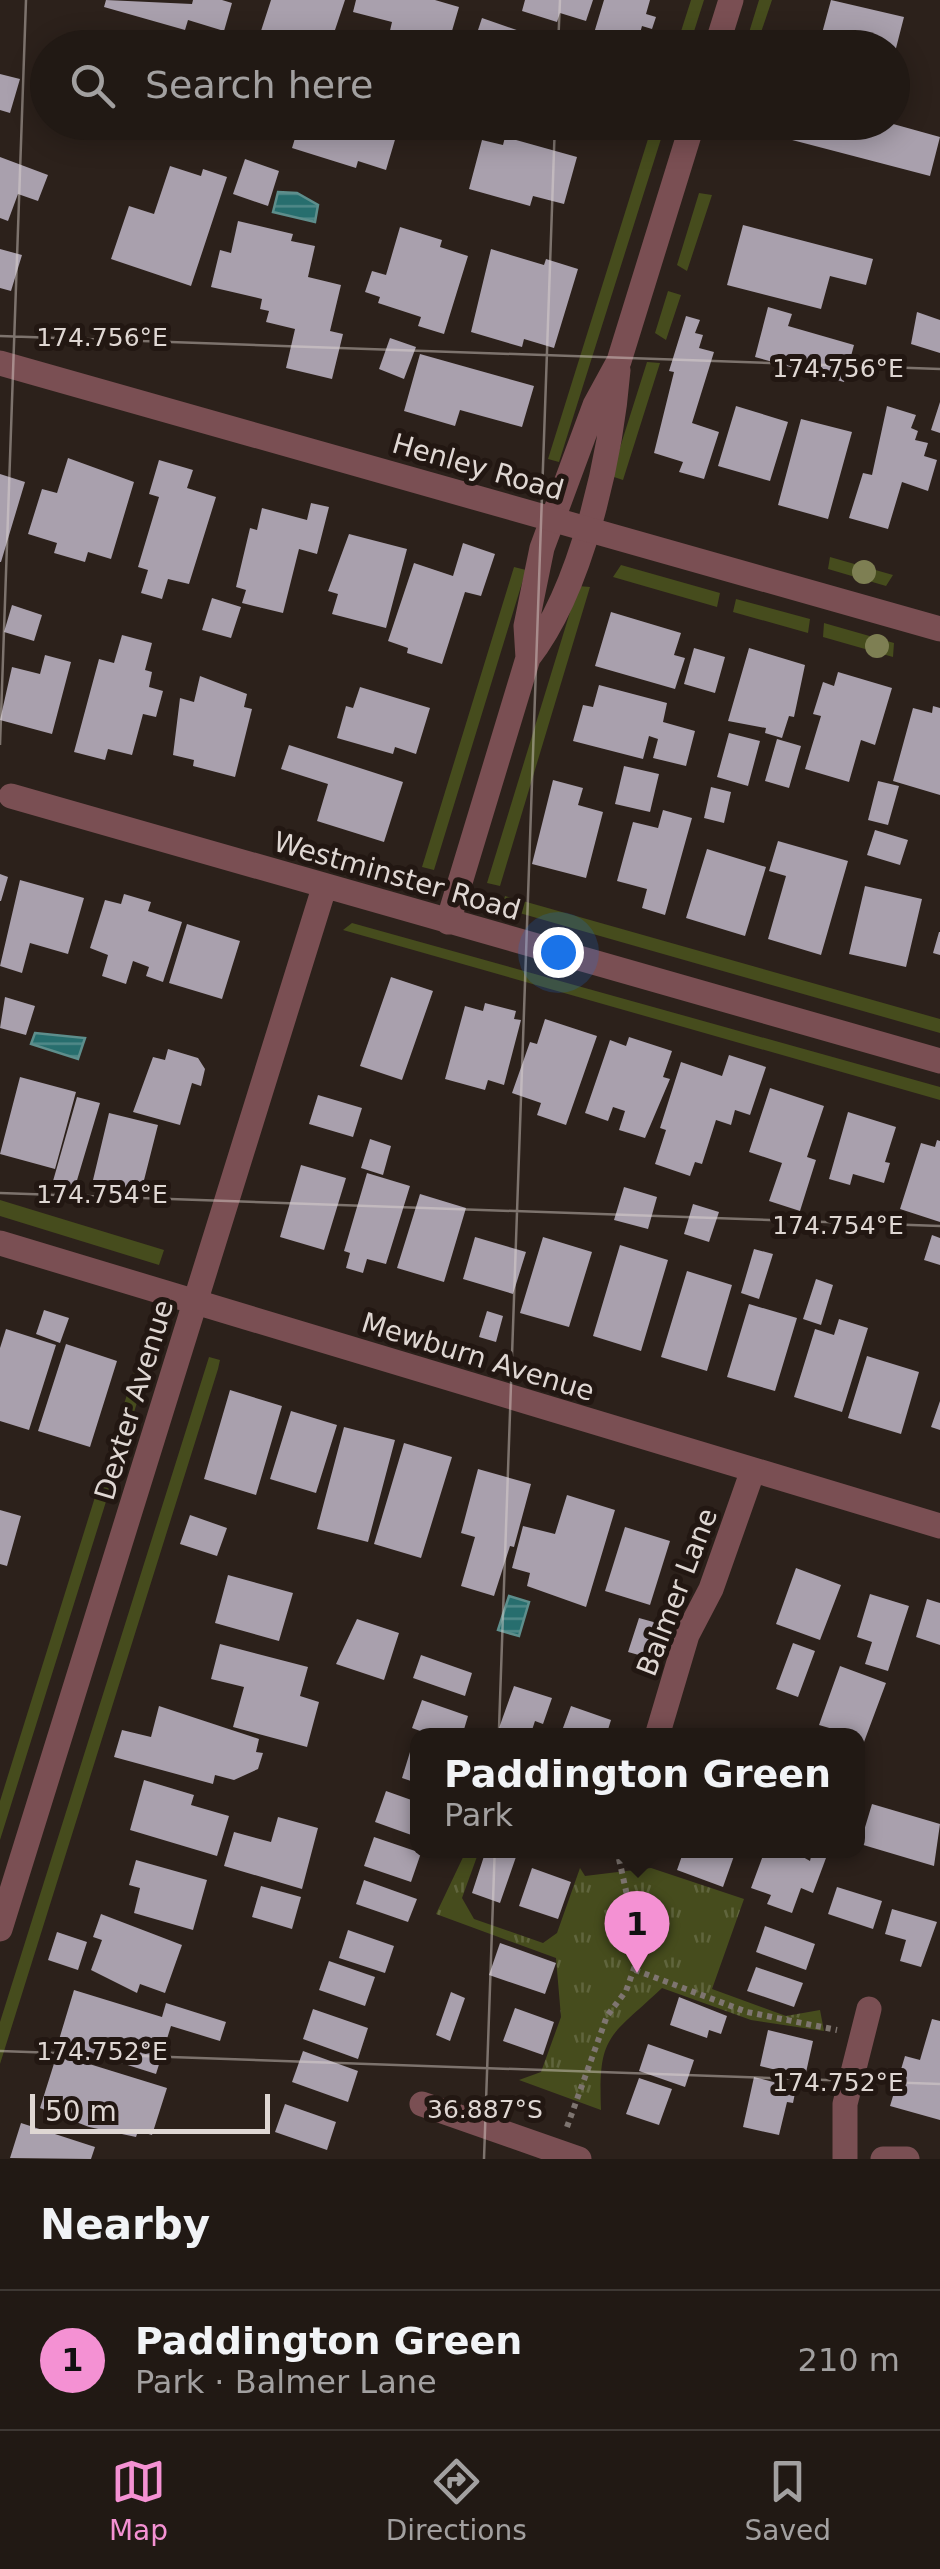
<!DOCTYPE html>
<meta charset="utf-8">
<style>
body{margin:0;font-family:"DejaVu Sans",sans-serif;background:#29221d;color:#f1f3f6}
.scale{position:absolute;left:30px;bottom:25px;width:240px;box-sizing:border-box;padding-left:10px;border:5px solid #dfd7d3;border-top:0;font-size:28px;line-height:35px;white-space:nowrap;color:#dfd7d3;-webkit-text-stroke:8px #221712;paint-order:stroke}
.you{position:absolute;left:558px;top:952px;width:35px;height:35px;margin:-25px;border:8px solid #fff;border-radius:50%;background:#1a73e8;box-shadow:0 0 0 15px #1a73e833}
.badge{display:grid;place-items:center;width:65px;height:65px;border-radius:50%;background:#f491d3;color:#111;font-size:32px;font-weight:700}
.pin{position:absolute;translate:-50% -82px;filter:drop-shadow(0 2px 5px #0008)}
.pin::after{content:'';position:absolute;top:52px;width:35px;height:30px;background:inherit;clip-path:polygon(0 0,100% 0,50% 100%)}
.popup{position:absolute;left:410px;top:1728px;width:455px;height:130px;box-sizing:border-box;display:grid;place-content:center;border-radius:20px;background:#211914;filter:drop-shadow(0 2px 8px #0005);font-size:32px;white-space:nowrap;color:#a2a0a0}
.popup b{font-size:38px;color:#f1f3f6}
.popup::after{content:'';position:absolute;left:50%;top:100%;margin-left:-20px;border:20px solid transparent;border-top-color:#211914}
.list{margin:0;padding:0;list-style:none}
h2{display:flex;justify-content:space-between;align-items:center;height:130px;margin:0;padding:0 40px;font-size:42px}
h2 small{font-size:32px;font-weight:400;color:#a2a0a0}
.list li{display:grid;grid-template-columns:65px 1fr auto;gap:30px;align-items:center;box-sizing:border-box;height:140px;padding:0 40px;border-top:2px solid #3e3834}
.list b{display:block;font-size:38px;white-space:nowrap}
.list p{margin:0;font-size:32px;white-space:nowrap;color:#a2a0a0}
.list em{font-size:32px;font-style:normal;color:#a2a0a0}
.icon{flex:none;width:55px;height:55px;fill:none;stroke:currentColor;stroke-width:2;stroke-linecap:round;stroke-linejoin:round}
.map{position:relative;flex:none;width:940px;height:2159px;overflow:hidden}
.search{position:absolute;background:#211914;box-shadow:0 5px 25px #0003;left:30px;right:30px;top:30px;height:110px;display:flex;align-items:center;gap:25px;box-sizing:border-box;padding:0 35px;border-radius:55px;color:#a2a0a0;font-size:38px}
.sheet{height:270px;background:#211914}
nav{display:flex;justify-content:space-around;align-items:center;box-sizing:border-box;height:140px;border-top:2px solid #3e3834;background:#211914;font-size:28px;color:#a2a0a0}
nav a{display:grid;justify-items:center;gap:5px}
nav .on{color:#f491d3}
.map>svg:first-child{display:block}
.grass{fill:#464c1d}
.park{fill:url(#park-tufts)}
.water{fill:url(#water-rules);stroke:#5e8e8c;stroke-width:2.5}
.building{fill:#a9a0ad}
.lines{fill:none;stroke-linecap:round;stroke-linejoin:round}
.path{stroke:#7e7570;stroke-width:6;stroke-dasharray:5 5;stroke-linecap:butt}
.minor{stroke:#7a4f53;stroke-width:25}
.tertiary{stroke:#7a4f53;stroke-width:25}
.tree{fill:#7e7f53}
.ticks{fill:none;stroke:#dfd7d3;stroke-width:2.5;stroke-opacity:0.45}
.labels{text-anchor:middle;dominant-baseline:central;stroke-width:10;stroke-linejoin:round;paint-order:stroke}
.street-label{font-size:28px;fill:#dfd7d3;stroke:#221712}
.ticks-label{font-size:25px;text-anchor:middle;fill:#dfd7d3;stroke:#221712;stroke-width:10;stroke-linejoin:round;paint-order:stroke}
</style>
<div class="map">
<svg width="940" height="2159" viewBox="0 0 940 2159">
<defs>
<pattern id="park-tufts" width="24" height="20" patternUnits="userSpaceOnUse" patternTransform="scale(2.5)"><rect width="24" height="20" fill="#464c1d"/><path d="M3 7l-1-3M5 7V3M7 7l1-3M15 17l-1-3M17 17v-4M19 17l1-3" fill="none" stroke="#60653d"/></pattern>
<pattern id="water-rules" width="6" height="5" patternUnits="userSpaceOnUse" patternTransform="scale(2.5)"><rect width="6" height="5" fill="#276e6e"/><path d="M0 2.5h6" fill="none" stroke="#508988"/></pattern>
</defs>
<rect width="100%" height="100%" fill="#2c211b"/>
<path class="grass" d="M691,0H704L689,47H676Z
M759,0H772L756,47L747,39Z
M653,123H666L559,462L548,459Z
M699,193L712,195L687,271L677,265Z
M668,291L681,295L666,340L655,333Z
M647,362L660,363L623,480L611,476Z
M830,557L893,575L886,586L828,569Z
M621,565L720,593L717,607L613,577Z
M514,567L526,570L434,870L422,867Z
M578,586L590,587L500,886L487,883Z
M736,599L810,619L808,633L733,612Z
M824,623L894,643L893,657L823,637Z
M505,896L940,1019V1033L502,908Z
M352,923L940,1087V1100L343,930Z
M0,1200L164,1250L159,1265L0,1216Z
M145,1337L156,1342L0,1840V1801Z
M209,1357L220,1360L218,1369L0,2064V2022Z"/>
<path class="park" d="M466,1851H479L462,1898L474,1919L543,1943L557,1933L580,1868L585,1876L651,1868L744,1899L712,1989L786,2016L820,2010L824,2031L751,2020L662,1988C609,2038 598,2034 601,2110L519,2080L541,2072L561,2017L556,1958L436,1914Z"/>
<path class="water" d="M278,192L297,193L318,205L315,222L273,212Z
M35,1033L85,1038L78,1059L31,1044Z
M509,1596L529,1602L519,1636L498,1630Z"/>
<path class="building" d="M106,0L192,4L193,0H222L232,3L224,31L188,20L185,30L104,7Z
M271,0H345L329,48H300L260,34Z
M356,0H435L459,7L447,48H419L388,39L392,22L353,12Z
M525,0H593L586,21L560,13L557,22L522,11Z
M604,0H650L646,14L656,17L652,29L642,26L636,48L591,43Z
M831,0L904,17L894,56L892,48H818Z
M482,18L566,47L565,48H462L467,35L475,39Z
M0,74L20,79L10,113L0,110Z
M268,122L263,140L223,127L220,137L177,123Z
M300,122H370L397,133L386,170L358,161L356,168L292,148Z
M777,122H886L940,137L930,176L773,135Z
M505,137L577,157L564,204L533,196L530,206L469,189L482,140L503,145Z
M0,157L48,175L38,201L18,194L8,221L0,218Z
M245,159L279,171L268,206L233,194Z
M170,166L201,176L203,169L227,177L191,286L111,259L129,206L154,214Z
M238,221L293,234L291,241L315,246L308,277L341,285L330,331L343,334L332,379L286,368L295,329L266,322L269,311L260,309L262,299L211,287L220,250L231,253Z
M743,225L873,259L866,285L830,276L821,309L727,285Z
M400,227L442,240L440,247L468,256L444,334L418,326L421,317L378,303L380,297L365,292L372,271L386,275Z
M0,249L22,255L11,291L0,288Z
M491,249L544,265L546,259L578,269L554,348L524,339L522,347L471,332Z
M768,307L792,314L788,326L854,345L844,382L755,357Z
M917,312L940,320V353L911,344Z
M686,316L700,320L695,333L703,335L699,348L714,352L692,423L719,432L704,479L679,472L683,462L654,453L674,372L669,371Z
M390,338L416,347L404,379L379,369Z
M420,354L534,386L522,427L460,410L455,426L404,411Z
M940,402V433L931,430Z
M736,406L788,422L770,481L718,466Z
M887,406L916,415L911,428L918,431L915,440L928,443L924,456L937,460L928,491L902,482L888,529L849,518L863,473L872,475Z
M801,419L852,432L828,519L778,505Z
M68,458L134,482L111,559L88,552L85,562L54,553L57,543L28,534L42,489L57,493Z
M159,460L193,470L187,488L216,497L189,584L168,579L162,599L141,593L148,570L138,567L159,497L149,494Z
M0,474L25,482L1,562H0Z
M311,503L329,507L317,554L299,549L283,613L242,603L246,590L236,587L250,528L257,530L262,508L307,520Z
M349,534L407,549L386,628L332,614L338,594L328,591Z
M463,543L495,554L481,596L465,592L442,664L407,653L408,648L388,641L414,563L453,576Z
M212,598L241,607L231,638L202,630Z
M12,605L42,615L34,641L4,632Z
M611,612L681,633L674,655L685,658L675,689L595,666Z
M122,635L152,643L145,670L152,672L149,687L163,691L156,717L143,714L132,755L108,749L105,760L74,752L99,659L114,663Z
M694,648L725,657L715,693L684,684Z
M749,648L805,665L794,717L789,716L782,738L765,733L766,728L728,721Z
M45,655L71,662L52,734L0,720L12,667L40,674Z
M838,672L892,688L875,745L861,740L849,782L805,769L821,716L813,714L823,682L834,686Z
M200,676L247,694L244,707L252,709L235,777L193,766L194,760L173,755L180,698L194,702Z
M599,685L667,703L663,722L695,731L686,766L653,758L658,739L649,736L643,759L573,741L583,705L593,707Z
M360,687L430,708L416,754L395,747L393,754L337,738L346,706L353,708Z
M933,706L940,708V795L893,781L913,708L932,713Z
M729,733L760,741L748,786L717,777Z
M777,739L801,746L789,788L765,781Z
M289,745L403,782L384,842L317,821L328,784L281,769Z
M624,766L659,774L650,812L615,804Z
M553,780L583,788L578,805L603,812L586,878L532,864Z
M878,781L899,786L888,825L868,820Z
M711,787L731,792L724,823L704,818Z
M663,810L692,818L665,915L642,908L647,889L617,881L633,822L658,828Z
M875,830L908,840L900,865L867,855Z
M778,841L848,861L821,955L768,939L786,876L769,871Z
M707,849L766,867L745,936L686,918Z
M0,874L8,877L1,901H0Z
M20,880L84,898L68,954L30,943L22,973L0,966Z
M865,886L922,899L906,967L849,954Z
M124,894L151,902L148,911L182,922L163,982L146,976L149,967L133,961L126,984L102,976L108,955L90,948L105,900L121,904Z
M187,924L240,941L222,999L169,983Z
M939,932H940V955L933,953Z
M391,977L433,991L402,1080L360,1066Z
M5,997L35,1006L26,1035L0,1028Z
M485,1003L516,1011L514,1019L521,1020L504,1085L488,1080L485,1090L445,1079L465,1006L483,1011Z
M545,1019L597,1036L566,1125L537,1115L541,1103L512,1093L530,1042L537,1044Z
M629,1037L672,1051L663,1077L670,1079L645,1138L619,1130L625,1111L613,1107L608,1121L585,1113L610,1040L626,1046Z
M168,1049L198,1058L205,1069L201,1086L192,1083L180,1125L133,1112L153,1057L165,1060Z
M729,1055L766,1067L750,1115L735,1110L731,1125L716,1120L702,1164L695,1162L690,1176L655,1164L666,1130L660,1128L681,1062L722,1076Z
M20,1077L76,1092L55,1169L0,1154Z
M770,1088L824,1106L807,1157L816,1160L800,1211L769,1201L782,1163L749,1152Z
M318,1095L362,1108L353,1137L309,1124Z
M77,1097L100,1103L75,1187L53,1181Z
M848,1112L896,1127L885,1162L890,1163L884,1183L853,1174L850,1185L829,1179Z
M109,1113L158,1125L141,1192L93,1180Z
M370,1139L391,1146L383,1175L361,1168Z
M937,1140L940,1141V1222L900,1209L921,1143L935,1147Z
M301,1165L346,1178L324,1250L280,1237Z
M367,1173L410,1186L386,1264L367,1259L363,1273L346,1268L350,1253L344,1251Z
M624,1187L657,1197L648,1229L614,1220Z
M420,1194L466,1208L444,1282L397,1268Z
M693,1204L719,1212L709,1242L684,1234Z
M932,1235L940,1238V1265L924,1260Z
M475,1237L526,1252L513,1294L463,1279Z
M543,1237L592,1252L569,1327L520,1313Z
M620,1245L668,1260L641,1351L593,1336Z
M754,1249L773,1254L759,1299L741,1293Z
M687,1271L732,1285L707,1371L661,1357Z
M816,1279L833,1285L821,1325L803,1319Z
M749,1304L797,1318L775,1391L727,1377Z
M44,1310L69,1318L60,1343L36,1334Z
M487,1311L503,1316L496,1342L479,1337Z
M839,1319L868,1328L842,1412L794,1397L815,1329L834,1335Z
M6,1329L56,1345L29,1430L0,1421V1348Z
M66,1344L117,1361L90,1447L38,1431Z
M867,1356L919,1372L901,1434L848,1418Z
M230,1390L282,1406L256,1495L204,1479Z
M940,1401V1430L931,1427Z
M291,1411L337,1425L316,1493L270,1479Z
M344,1427L395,1440L368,1542L317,1529Z
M404,1443L452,1457L421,1558L374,1544Z
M478,1469L531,1484L514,1547L510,1546L494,1596L461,1586L475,1537L461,1533Z
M567,1495L615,1510L586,1607L527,1586L530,1573L512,1568L523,1526L555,1534Z
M0,1510L21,1516L7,1566L0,1564Z
M190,1515L227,1528L217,1556L180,1544Z
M625,1527L670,1541L650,1605L605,1591Z
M796,1568L841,1585L820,1640L776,1624Z
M228,1575L293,1593L279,1641L215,1623Z
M870,1594L909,1606L888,1671L865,1664L872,1642L857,1637Z
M927,1599L940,1603V1645L916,1637Z
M639,1618L657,1623L646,1657L628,1652Z
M357,1619L399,1633L384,1680L336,1664Z
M793,1643L815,1651L798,1697L776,1689Z
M220,1644L308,1667L300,1696L319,1702L307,1747L233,1727L244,1687L211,1679Z
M421,1655L472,1673L465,1696L413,1678Z
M840,1666L886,1683L864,1742L857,1736L819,1725Z
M514,1686L552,1698L543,1724L535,1721L530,1736L499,1728Z
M422,1700L468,1716L462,1736H434L412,1728Z
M159,1706L259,1739L256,1752L263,1753L258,1769L234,1780L215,1775L213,1784L114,1757L122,1730L151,1737Z
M571,1706L611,1720L606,1736H560Z
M410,1752L417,1754V1783L402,1778Z
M144,1780L194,1795L191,1805L229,1816L217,1856L130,1830Z
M386,1791L417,1802V1837L375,1822Z
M872,1804L940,1824L934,1866L860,1844Z
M278,1817L318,1828L302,1889L224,1866L234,1832L271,1842Z
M374,1837L421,1853L411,1882L364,1866Z
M486,1850L517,1854L500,1903L472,1893Z
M684,1850H720L734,1856L723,1887L677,1870Z
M765,1850H791L810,1861L812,1852L826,1858L813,1893L801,1888L792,1913L767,1904L771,1895L751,1888Z
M136,1860L207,1880L193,1930L134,1913L140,1888L129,1885Z
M532,1868L571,1882L558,1919L519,1906Z
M364,1880L417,1899L408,1922L356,1904Z
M261,1886L301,1897L292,1929L252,1917Z
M837,1887L882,1901L873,1929L828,1914Z
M892,1909L937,1922L921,1967L900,1961L906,1940L885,1934Z
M101,1914L182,1945L165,1993L140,1984L137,1993L91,1970L102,1940L93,1937Z
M765,1926L815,1944L806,1970L756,1952Z
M348,1930L394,1946L385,1973L339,1958Z
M57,1932L87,1942L78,1970L48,1960Z
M500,1943L556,1963L545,1994L489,1975Z
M329,1961L375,1977L365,2006L319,1990Z
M756,1967L803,1983L794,2007L747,1991Z
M74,1990L162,2017L166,2003L226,2022L220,2041L171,2026L156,2074L58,2043Z
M451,1992L465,1998L450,2041L436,2035Z
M679,1997L727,2016L721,2034L709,2030L707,2038L670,2025Z
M515,2008L554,2022L543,2055L503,2041Z
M313,2009L368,2028L358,2059L303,2039Z
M932,2019L940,2021V2120L890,2106L905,2056L920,2060Z
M768,2030L813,2041L805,2077L760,2066Z
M648,2044L694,2060L685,2087L639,2071Z
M303,2051L358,2071L348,2102L292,2082Z
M57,2054L167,2088L152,2135L138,2131L136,2137L89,2127L40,2108Z
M754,2077L796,2088L793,2103L787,2102L779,2135L743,2127Z
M639,2078L672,2089L659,2125L626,2114Z
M285,2104L336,2122L327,2150L275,2132Z
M21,2123L95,2147L91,2159L10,2158Z"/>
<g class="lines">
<path class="path" d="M635,1970L747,2012L837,2030
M567,2127L607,2016L626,1991L636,1963V1936L617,1850"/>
<path class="minor" d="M716,48L731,0
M528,658C582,589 611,456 618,370
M11,796L940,1061
M448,922L528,658L526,626L542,548L595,405L619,361L693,122
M0,1243L940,1526
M657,1736L687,1635L711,1589L753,1470
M0,1929L324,888
M422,2104L579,2159
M845,2159V2104L869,2009
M883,2159H907"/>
<path class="tertiary" d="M0,363L940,629"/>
</g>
<g class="tree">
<circle cx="864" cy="572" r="12"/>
<circle cx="877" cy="646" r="12"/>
<circle cx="620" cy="1936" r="12"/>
</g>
<path class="ticks" d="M558,48L560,0M0,336L940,369M0,745L26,0M0,1193L940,1226M0,2051L940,2084M484,2159L555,122"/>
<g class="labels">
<g class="street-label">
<text transform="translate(478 467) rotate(16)">Henley Road</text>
<text transform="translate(397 876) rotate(16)">Westminster Road</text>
<text transform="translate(478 1357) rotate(17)">Mewburn Avenue</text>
<text transform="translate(134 1400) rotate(-73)">Dexter Avenue</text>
<text transform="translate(677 1592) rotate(-69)">Balmer Lane</text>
</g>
</g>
<g class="ticks-label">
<text x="102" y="346">174.756°E</text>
<text x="838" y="377">174.756°E</text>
<text x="102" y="1203">174.754°E</text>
<text x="838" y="1234">174.754°E</text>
<text x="102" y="2060">174.752°E</text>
<text x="838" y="2091">174.752°E</text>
<text x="485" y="2118">36.887°S</text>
</g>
</svg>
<div class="scale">50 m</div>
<div class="you"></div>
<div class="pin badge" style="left:637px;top:1973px">1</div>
<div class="popup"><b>Paddington Green</b>Park</div>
<div class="search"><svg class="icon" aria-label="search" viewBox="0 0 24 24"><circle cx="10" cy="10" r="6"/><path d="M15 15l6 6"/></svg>Search here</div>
</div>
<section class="sheet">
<h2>Nearby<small></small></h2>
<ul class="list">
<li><span class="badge">1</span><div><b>Paddington Green</b><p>Park · Balmer Lane</p></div><em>210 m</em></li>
</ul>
</section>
<nav>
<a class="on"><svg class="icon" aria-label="map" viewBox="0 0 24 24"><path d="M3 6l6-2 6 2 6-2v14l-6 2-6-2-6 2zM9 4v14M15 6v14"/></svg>Map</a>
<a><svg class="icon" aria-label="directions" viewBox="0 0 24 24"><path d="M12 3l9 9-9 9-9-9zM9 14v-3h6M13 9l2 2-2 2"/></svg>Directions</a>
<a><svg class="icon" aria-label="saved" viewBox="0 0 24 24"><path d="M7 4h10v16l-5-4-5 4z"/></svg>Saved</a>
</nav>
